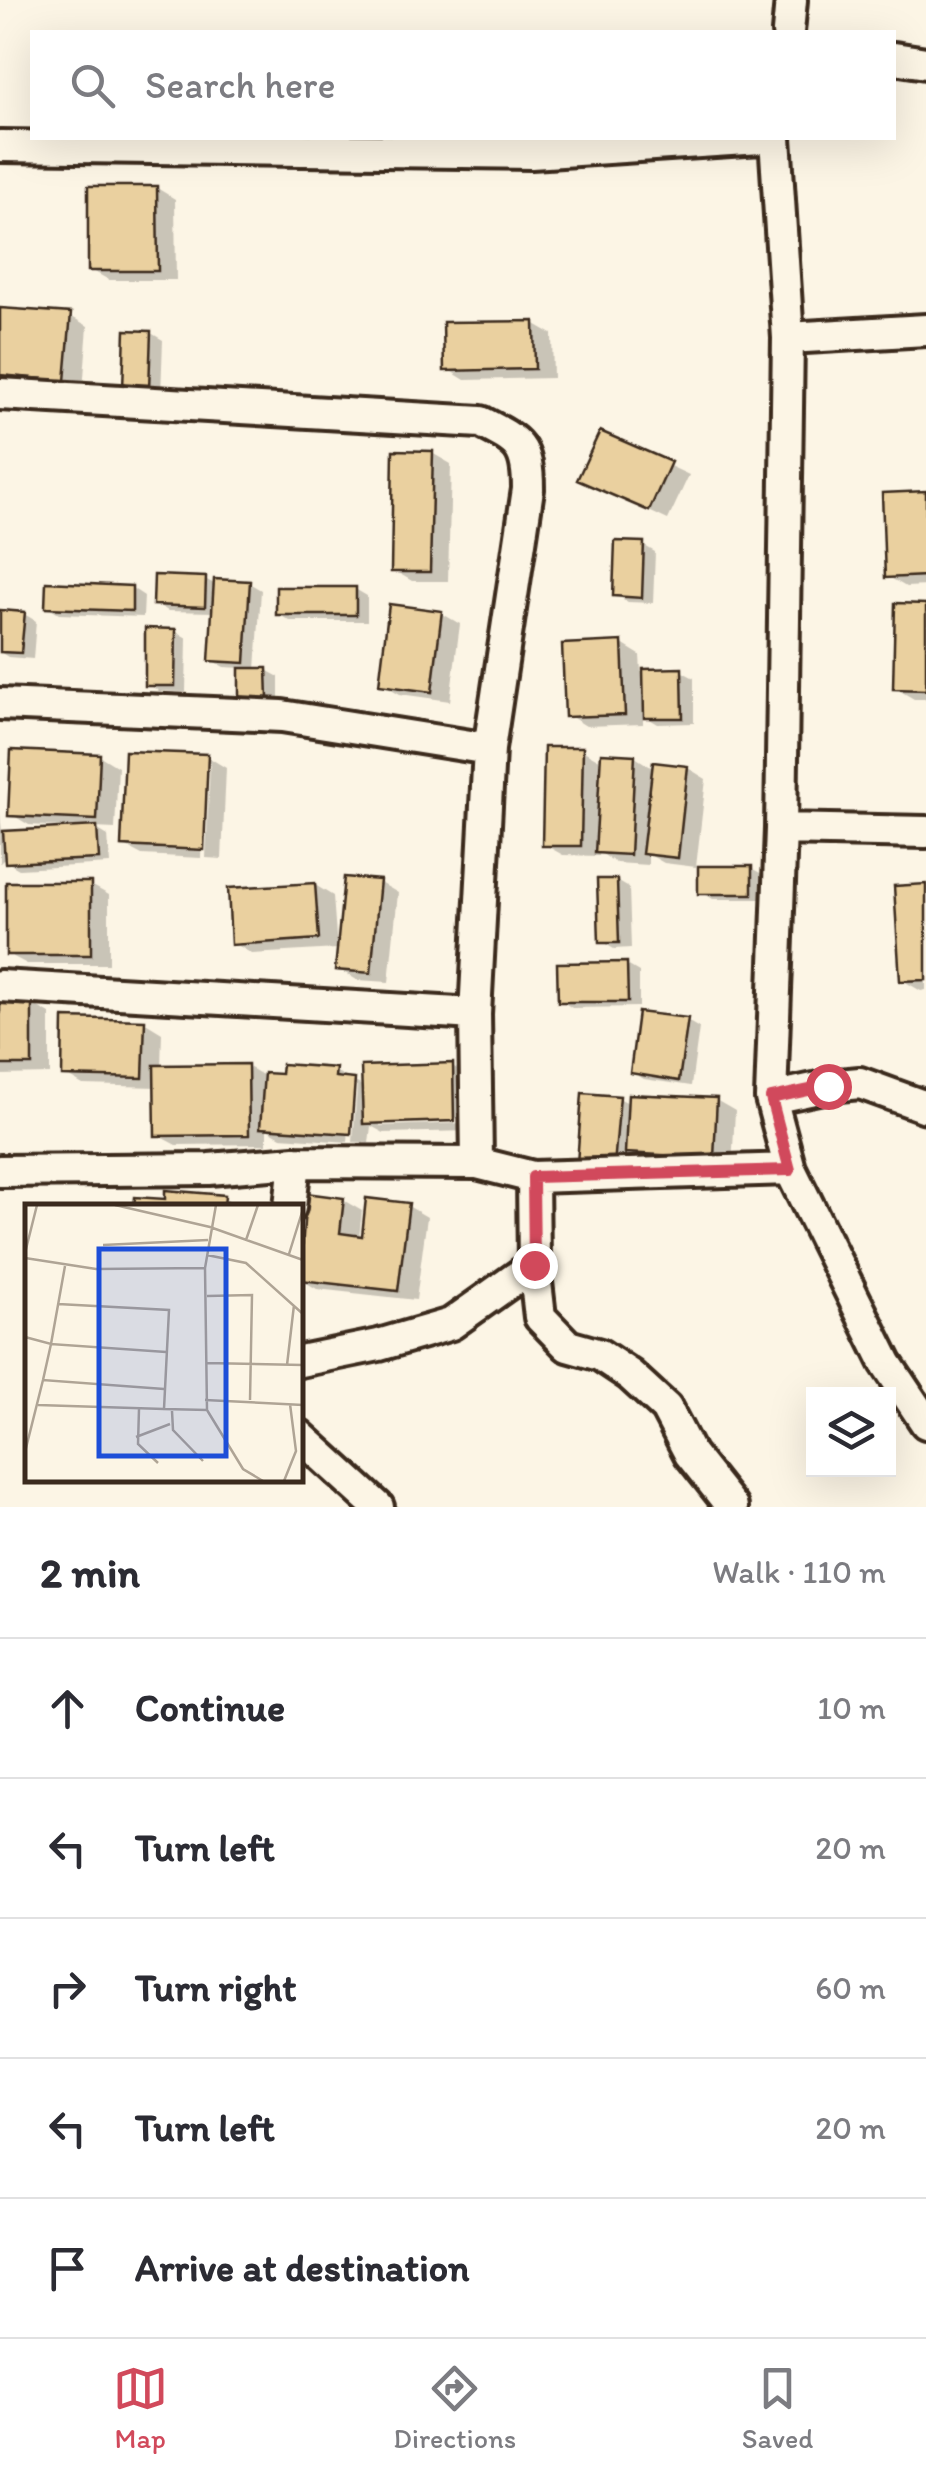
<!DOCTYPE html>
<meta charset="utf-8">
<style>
body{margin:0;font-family:Itim,sans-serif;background:#f2f2f3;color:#2b2b33}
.controls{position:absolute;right:30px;bottom:30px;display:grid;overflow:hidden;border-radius:0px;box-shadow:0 10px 40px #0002}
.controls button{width:90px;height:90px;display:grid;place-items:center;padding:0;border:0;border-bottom:2px solid #e1e1e2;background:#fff;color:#2b2b33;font:50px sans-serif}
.stop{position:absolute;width:30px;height:30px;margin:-22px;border:8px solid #d1495b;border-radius:50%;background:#fff}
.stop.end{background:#d1495b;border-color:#fff;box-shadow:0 2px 10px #0008}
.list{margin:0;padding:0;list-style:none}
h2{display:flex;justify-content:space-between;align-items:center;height:130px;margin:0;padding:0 40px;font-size:42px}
h2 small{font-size:32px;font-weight:400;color:#7c7c81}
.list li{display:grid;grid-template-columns:65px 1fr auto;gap:30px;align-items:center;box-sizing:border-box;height:140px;padding:0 40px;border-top:2px solid #e1e1e2}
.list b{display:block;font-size:38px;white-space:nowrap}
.list em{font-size:32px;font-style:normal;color:#7c7c81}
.icon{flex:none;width:55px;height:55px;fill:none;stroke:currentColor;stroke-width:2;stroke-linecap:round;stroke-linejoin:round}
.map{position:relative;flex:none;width:926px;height:1507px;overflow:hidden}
.search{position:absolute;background:#fff;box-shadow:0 10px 40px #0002;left:30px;right:30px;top:30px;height:110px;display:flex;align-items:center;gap:25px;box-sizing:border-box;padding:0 35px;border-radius:0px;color:#7c7c81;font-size:38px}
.sheet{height:830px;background:#fff}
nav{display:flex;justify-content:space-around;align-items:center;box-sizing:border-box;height:140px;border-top:2px solid #e1e1e2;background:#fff;font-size:28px;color:#7c7c81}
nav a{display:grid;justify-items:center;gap:5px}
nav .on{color:#d1495b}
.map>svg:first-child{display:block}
.shadow{fill:#0003;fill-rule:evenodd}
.building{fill:#ead09f;stroke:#3b2a1e;stroke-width:2.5}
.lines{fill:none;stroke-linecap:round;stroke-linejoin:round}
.minor-casing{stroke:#3b2a1e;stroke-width:38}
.minor{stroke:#fcf5e5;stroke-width:30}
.route{stroke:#d1495b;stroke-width:12}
.inset-road{fill:none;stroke:#afa495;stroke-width:2.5}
.view{fill:#1d4ed8;fill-opacity:0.15;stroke:#1d4ed8;stroke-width:5}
.inset-edge{fill:none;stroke:#3b2a1e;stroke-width:5}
</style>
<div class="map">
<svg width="926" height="1507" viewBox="0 0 926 1507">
<rect width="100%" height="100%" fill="#fcf5e5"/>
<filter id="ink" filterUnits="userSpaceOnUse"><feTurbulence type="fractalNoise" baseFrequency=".01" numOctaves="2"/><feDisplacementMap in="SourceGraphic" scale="20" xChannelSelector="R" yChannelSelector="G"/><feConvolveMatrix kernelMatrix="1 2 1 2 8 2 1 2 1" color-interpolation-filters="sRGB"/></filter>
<g filter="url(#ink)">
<path class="shadow" d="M157,188L175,199L176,280H109L91,270Z
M0,310L70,316L88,326L83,390L9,384L0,379Z
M533,323L552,334L553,378L465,380L447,369Z
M151,333L163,340L161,395H138Z
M601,434L689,475L668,520L581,479Z
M432,453L451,464L448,581H412L393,570Z
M926,494V586L906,587L887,576Z
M643,545L655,552L653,603L628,602L616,595Z
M205,579L216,585L249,583L261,590L256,670H266L279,677V704L254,705L242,698V668L224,667L211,660L214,612L168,611L156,604Z
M132,588L144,596L143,617L59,614L47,607Z
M355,589L367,596V621H290L278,614Z
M926,606V699H914L895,688Z
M0,612L24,614L36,621L33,659L8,657L0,652Z
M441,613L460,624L450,701L400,694L381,683Z
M175,631L187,638L186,692L159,691L147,684Z
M622,644L640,655L641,672L681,671L694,678V723L658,724L643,715V724L586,726L568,715Z
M582,750L603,762L635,757L654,769L688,768L706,779L696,867L664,863L648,854V865L616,863L599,852V856L563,855L545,845Z
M100,756L118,767L115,829L95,828L108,836L110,864L19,869L3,860L0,863V812L2,833L63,830V827L29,825L11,814Z
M208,757L226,768L222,859L206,858L210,763H205L201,858L142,855L123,845Z
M751,868L764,875V899H713L701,892Z
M617,881L629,888L631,948L614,949L602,942Z
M379,882L398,893L389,982L357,980L338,969Z
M91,885L109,895V964H27L8,954Z
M315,885L333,896L337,949L252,954L234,943Z
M926,887V990L921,991L902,980Z
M627,965L639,972V1007L572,1008L560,1000Z
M0,1003H31L50,1014V1074L0,1075Z
M687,1021L699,1028L691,1086L644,1079L632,1072Z
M144,1022L162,1033L161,1067L247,1066L266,1077L335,1071L364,1087L452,1066L471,1076L472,1131L384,1133L371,1126L369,1143L353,1142L357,1086H352L348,1142L281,1137L267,1129V1144L176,1145L157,1135V1087L83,1085L64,1074ZM467,1118V1123L380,1126V1121Z
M619,1098L630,1104L716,1100L735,1111L732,1167L646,1163L628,1152L626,1172L580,1162Z
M309,1196L343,1200L362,1211L359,1238L408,1206L427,1217L416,1300L317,1289L300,1279Z
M224,1198L240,1207H137L167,1202Z"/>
<path class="building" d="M88,186H157L158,271H88Z
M0,308L71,313L65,381L0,375Z
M534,321L535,369L444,371L443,322Z
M125,330L151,331L149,390L123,389Z
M600,431L671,462L649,511L577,480Z
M393,450L433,451L430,572H391Z
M926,491V576L885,578L882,493Z
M615,541L644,542L642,598L613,596Z
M154,575L206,577L205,607L153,605Z
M214,579L250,581L245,663L209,661Z
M46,582L132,586V611L45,608Z
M276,587H356V615H276Z
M895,603L926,604V690L893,689Z
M389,604L442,611L432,692L379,685Z
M0,610L25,612L21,653L0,652Z
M145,628L176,629L175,686H145Z
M622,641L625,715L565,717L562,644Z
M239,668H267L268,699H239Z
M682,668L683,718H644L643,669Z
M544,747H583L581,846H542Z
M11,750L100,754L97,820L8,816Z
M125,751L208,754L204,850L121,846Z
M601,753L635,755L630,855L595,853Z
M653,762L688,766L678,858L642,854Z
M97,826L99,859L5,863L3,831Z
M698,866H752V894H698Z
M344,877L380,880L371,973L335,970Z
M597,879H617L619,943H599Z
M6,882H91V955H6Z
M315,883L319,939L231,945L228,888Z
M926,884V980L900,981L894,886Z
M627,962L628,1002H558L557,963Z
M0,1001H32V1065H0Z
M638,1012L688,1018L679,1081L630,1073Z
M63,1018L145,1020L143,1078L62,1076Z
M453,1063L454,1121L363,1124L361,1066Z
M248,1064L249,1135L155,1136L154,1065Z
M282,1064L336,1068L335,1077L355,1079L351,1134L260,1128L264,1073L281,1074Z
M582,1093L620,1096L614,1166L577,1164Z
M628,1094L717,1098L714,1158L625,1153Z
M165,1190L225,1195L224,1207H134L135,1197L165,1199Z
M306,1193L344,1198L340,1233L362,1236L366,1198L409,1203L398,1291L300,1280Z"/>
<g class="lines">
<g class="minor-casing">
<path id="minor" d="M788,32L791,0
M894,58L926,63
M0,146L531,153L761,138
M788,338L926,330
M0,394L481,422C518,441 528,445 528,489L489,749L475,1014L477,1163L533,1177L790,1169L771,1098L781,829L788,338L775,138
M0,704L282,716L489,749
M781,829L926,832
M0,986L475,1014
M771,1098L828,1086L860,1083L926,1107
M790,1169L886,1363L926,1423
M0,1171L209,1169L295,1162L477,1163
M533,1177L534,1265L540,1317L568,1346L600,1355L630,1375L666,1408L690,1454L732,1507
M290,1207L295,1162
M300,1361L379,1345L451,1324L534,1265
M300,1436L378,1507"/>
</g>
<use href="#minor" class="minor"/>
</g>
</g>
<g class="lines" filter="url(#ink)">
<path class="route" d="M534,1265L533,1177L790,1170L771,1098L828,1086"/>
</g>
<g transform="translate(25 1204)">
<rect width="278" height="278" fill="#fcf5e5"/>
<path class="inset-road" d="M90,1L185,23L278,56M221,36L233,1M78,41L183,36M0,49L12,1M264,50L278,5M182,51L221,59L278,110M0,54L71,65L180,64M182,92L227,91L225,196M33,100L144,106L139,205L182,206L180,64L191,1M0,133L26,140L40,62M181,159L278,161M262,161L269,101M18,176L26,140L141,148M180,196L278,201M13,201L139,205M114,205L113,240L133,259M182,206L218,265L238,277M147,207L148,226L178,257M111,233L145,220M0,248L18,176L139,185M259,277L271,247L265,200"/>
<path class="view" d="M74,45H201V252H74Z"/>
<rect width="278" height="278" class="inset-edge"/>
</g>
</svg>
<div class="controls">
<button><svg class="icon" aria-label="layers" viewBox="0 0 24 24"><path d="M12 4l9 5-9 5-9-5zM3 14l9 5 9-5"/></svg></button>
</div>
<div class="stop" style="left:828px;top:1086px"></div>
<div class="stop end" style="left:534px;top:1265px"></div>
<div class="search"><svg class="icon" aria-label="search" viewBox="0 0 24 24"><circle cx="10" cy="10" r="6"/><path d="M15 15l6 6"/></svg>Search here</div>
</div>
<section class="sheet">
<h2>2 min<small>Walk · 110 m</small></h2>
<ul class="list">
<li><svg class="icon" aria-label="ahead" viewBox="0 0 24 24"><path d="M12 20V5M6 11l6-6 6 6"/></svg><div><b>Continue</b></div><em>10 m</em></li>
<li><svg class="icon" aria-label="left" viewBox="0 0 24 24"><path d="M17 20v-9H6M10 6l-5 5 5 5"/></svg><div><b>Turn left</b></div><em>20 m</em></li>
<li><svg class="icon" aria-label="right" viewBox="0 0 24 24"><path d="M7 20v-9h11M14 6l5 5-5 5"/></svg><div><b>Turn right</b></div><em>60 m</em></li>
<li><svg class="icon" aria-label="left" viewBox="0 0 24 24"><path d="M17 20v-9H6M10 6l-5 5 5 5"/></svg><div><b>Turn left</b></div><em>20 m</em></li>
<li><svg class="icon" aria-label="arrive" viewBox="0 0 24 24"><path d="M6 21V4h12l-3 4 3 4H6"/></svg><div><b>Arrive at destination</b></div></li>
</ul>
</section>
<nav>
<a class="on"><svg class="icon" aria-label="map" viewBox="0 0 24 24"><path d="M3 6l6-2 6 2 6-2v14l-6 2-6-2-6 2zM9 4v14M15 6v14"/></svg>Map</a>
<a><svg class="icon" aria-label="directions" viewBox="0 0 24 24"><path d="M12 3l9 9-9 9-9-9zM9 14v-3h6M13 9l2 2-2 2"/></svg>Directions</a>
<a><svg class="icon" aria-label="saved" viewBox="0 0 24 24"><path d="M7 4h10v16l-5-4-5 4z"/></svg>Saved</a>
</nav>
